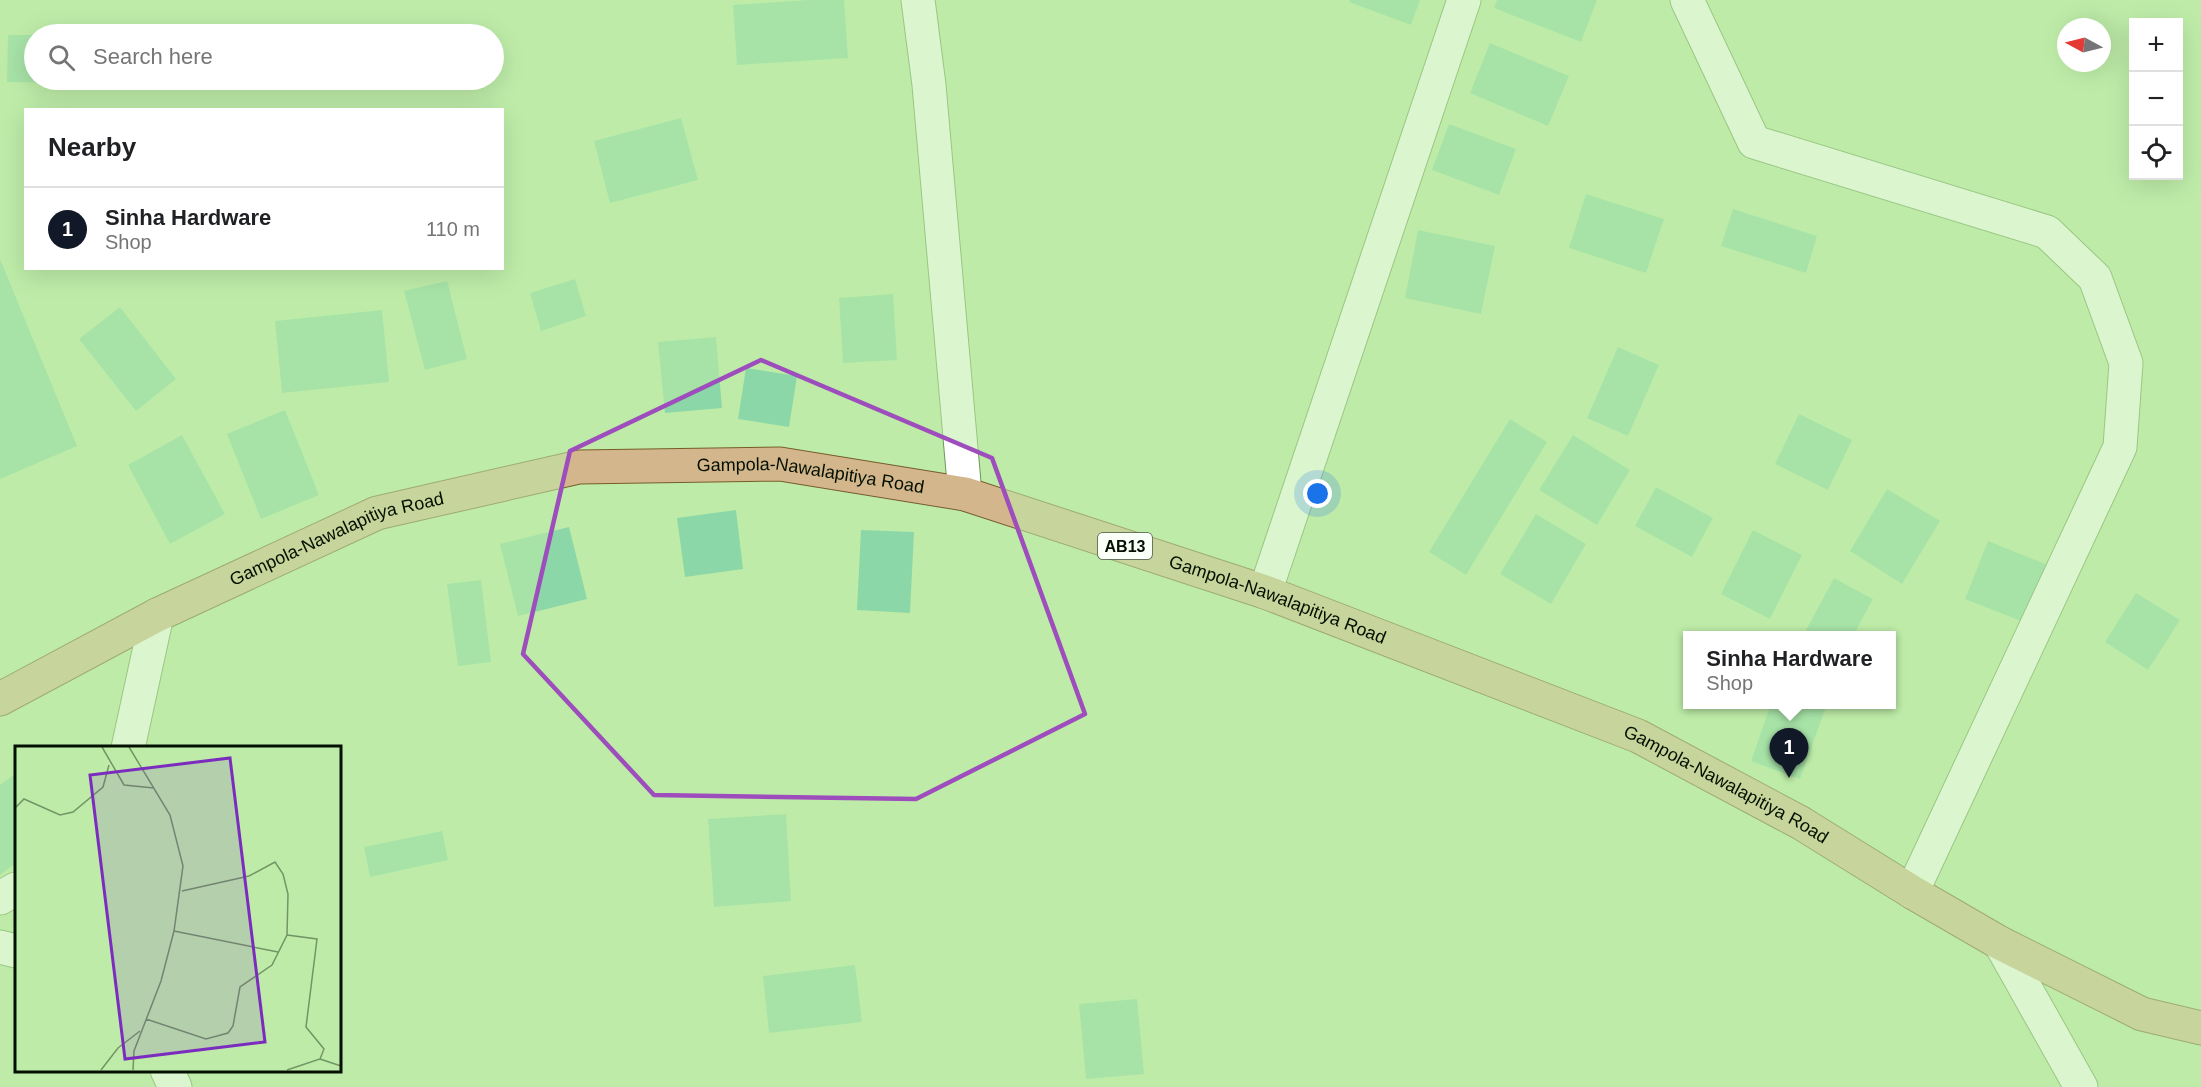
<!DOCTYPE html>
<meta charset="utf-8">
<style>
body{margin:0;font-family:Arial,sans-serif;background:#f6f6f6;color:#202124}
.controls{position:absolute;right:18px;top:18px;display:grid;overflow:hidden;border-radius:0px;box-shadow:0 6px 24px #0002}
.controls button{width:54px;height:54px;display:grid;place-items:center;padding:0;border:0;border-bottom:2px solid #e0e0e0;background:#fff;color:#202124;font:30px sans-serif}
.compass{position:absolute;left:2057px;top:18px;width:54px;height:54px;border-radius:50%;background:#fff;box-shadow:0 6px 24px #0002;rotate:277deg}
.you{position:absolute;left:1318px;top:494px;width:21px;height:21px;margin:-15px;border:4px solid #fff;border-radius:50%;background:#1a73e8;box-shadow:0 0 0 9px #1a73e833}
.badge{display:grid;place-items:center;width:39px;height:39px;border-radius:50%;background:#111827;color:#fff;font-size:20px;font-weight:700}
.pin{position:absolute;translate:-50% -50px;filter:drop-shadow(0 2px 3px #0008)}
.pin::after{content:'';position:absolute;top:32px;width:21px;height:18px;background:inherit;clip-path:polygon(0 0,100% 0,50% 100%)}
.popup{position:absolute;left:1683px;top:631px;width:213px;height:78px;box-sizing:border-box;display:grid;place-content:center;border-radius:0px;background:#fff;filter:drop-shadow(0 2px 4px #0005);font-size:20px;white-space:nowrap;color:#757577}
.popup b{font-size:22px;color:#202124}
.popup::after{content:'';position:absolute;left:50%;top:100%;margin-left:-12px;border:12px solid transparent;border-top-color:#fff}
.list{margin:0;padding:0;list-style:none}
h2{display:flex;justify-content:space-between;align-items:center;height:78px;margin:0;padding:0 24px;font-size:26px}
h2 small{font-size:20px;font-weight:400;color:#757577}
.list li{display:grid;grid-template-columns:39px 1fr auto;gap:18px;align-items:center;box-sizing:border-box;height:84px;padding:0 24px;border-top:2px solid #e0e0e0}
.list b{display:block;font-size:22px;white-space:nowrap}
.list p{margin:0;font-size:20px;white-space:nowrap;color:#757577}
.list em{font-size:20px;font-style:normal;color:#757577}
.icon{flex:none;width:33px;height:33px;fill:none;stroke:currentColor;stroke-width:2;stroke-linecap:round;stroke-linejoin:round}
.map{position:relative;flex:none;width:2201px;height:1087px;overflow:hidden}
.search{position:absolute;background:#fff;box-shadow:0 6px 24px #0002;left:24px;top:24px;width:480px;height:66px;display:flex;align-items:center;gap:15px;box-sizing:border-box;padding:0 21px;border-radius:33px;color:#757577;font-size:22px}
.panel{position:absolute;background:#fff;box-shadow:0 6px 24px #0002;left:24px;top:108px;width:480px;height:162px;border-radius:0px}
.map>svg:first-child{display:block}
.building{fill:#8cd7a7}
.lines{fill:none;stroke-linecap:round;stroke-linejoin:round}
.street-casing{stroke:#6e9858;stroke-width:35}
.primary-casing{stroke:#775d29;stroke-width:35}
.street{stroke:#fff;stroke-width:33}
.primary{stroke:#d3b68c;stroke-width:33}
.marked{fill:none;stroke:#9e4dbd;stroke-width:4.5;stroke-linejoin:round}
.labels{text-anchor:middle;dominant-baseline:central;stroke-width:6;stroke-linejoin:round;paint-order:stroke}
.shield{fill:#fafff8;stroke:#4d584a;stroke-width:1.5}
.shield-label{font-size:16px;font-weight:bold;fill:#031000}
.street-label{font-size:18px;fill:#031000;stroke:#fafff8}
.inset-road{fill:none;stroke:#739465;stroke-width:1.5}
.view{fill:#7b2cbf;fill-opacity:0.15;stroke:#7b2cbf;stroke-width:3}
.inset-edge{fill:none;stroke:#031000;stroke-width:3}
</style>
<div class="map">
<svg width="2201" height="1087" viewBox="0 0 2201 1087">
<rect width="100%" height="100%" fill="#beeca8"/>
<path class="building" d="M808,0H844L848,58L737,65L733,5Z
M1350,0H1420L1411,25L1349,2Z
M1497,0H1597L1581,42L1494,8Z
M8,35H34V80H97V83L7,82Z
M1490,43L1569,76L1548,126L1470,93Z
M681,118L698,180L610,203L594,141Z
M1449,124L1516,149L1499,195L1432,170Z
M1586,194L1664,219L1646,273L1569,248Z
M1733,209L1817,236L1806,273L1721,246Z
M1418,230L1495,246L1481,314L1405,298Z
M0,259L77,446L0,479Z
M575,279L586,316L541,331L530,293Z
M447,281L467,359L425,370L404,291Z
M893,294L897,360L843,363L839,298Z
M120,307L176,379L136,411L79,339Z
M382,310L389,382L282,393L275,321Z
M716,337L722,408L665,413L658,342Z
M1618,347L1659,365L1628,436L1587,418Z
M746,368L797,376L789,427L738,419Z
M285,410L319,495L261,519L227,434Z
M1799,414L1852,440L1828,490L1775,464Z
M1510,419L1547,442L1466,575L1429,552Z
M182,435L225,514L170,544L128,465Z
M1573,435L1630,470L1597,525L1539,490Z
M1656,487L1713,518L1692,557L1635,526Z
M1887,489L1940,521L1902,584L1850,551Z
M736,510L743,569L685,577L677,518Z
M1536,514L1586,544L1551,604L1500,574Z
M569,527L587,599L518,616L500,544Z
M861,530L914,532L910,613L857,610Z
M1753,530L1802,555L1770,619L1721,594Z
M1988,541L2048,565L2026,623L1965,599Z
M1834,578L1873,599L1853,636H1803Z
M481,580L491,662L458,666L447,584Z
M2136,593L2180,620L2148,670L2105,642Z
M1771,704H1827L1800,779L1751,761Z
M16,773V863L0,875V785Z
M786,814L791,901L714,907L708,819Z
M442,831L448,860L370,877L364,847Z
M855,965L862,1022L769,1033L763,976Z
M1137,999L1144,1074L1086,1079L1079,1004Z"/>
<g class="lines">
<g class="street-casing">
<path id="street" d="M918,0L929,85L965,494
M1687,0L1754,142L2047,232L2095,278L2126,363L2120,447L1912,892
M1265,592L1464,0
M128,748L157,615
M0,898L16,889
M2000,943L2081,1087
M0,947L16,951
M167,1070L175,1087"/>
</g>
<g class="primary-casing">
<g id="primary">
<path id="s1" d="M0,699L157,615L377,513L579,467L780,464L965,494L1265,592L1638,736L1801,823L1912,892L2000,943L2142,1014L2201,1028"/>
</g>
</g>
<use href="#street" class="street"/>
<use href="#primary" class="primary"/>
</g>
<path d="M0 0H2201V1087H0ZM761,360L992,458L1085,714L916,799L654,795L523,654L570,451Z" fill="#beeca8" fill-opacity=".55" fill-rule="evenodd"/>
<path class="marked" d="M761,360L992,458L1085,714L916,799L654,795L523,654L570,451Z"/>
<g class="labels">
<rect class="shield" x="1098" y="533" width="54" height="26" rx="4.5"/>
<g class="shield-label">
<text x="1125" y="546">AB13</text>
</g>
<g class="street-label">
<text stroke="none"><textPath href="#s1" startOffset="860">Gampola-Nawalapitiya Road</textPath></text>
<text stroke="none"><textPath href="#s1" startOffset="374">Gampola-Nawalapitiya Road</textPath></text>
<text stroke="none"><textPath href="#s1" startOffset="1346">Gampola-Nawalapitiya Road</textPath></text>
<text stroke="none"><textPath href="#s1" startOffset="1832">Gampola-Nawalapitiya Road</textPath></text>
</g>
</g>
<g transform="translate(15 746)">
<rect width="326" height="326" fill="#beeca8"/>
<path class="inset-road" d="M87,1L109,39L139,42M114,1L155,69L168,120L159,185L146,235L119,305L118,324M0,62L9,53L45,69L58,66L88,41L94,19M159,185L263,206M131,273L191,293L213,287L218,280L225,241L257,219L272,189L273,148L268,128L260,116L234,130L167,145M0,275V299M305,313L326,320M86,324L103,302L125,285M272,324L305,313L309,303L291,281L302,193L272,189"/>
<path class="view" d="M215,12L250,296L110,313L75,29Z"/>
<rect width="326" height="326" class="inset-edge"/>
</g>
</svg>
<div class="controls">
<button>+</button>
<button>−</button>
<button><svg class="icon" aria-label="locate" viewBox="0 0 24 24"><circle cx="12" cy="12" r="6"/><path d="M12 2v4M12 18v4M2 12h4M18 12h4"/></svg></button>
</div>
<svg class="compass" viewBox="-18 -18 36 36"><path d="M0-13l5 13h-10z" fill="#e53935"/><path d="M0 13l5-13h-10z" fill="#757577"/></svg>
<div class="you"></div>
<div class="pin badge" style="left:1789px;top:778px">1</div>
<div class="popup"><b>Sinha Hardware</b>Shop</div>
<div class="search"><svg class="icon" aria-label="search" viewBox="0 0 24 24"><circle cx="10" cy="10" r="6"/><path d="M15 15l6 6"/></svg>Search here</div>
<section class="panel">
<h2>Nearby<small></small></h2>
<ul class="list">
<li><span class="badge">1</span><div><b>Sinha Hardware</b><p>Shop</p></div><em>110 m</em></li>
</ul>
</section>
</div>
